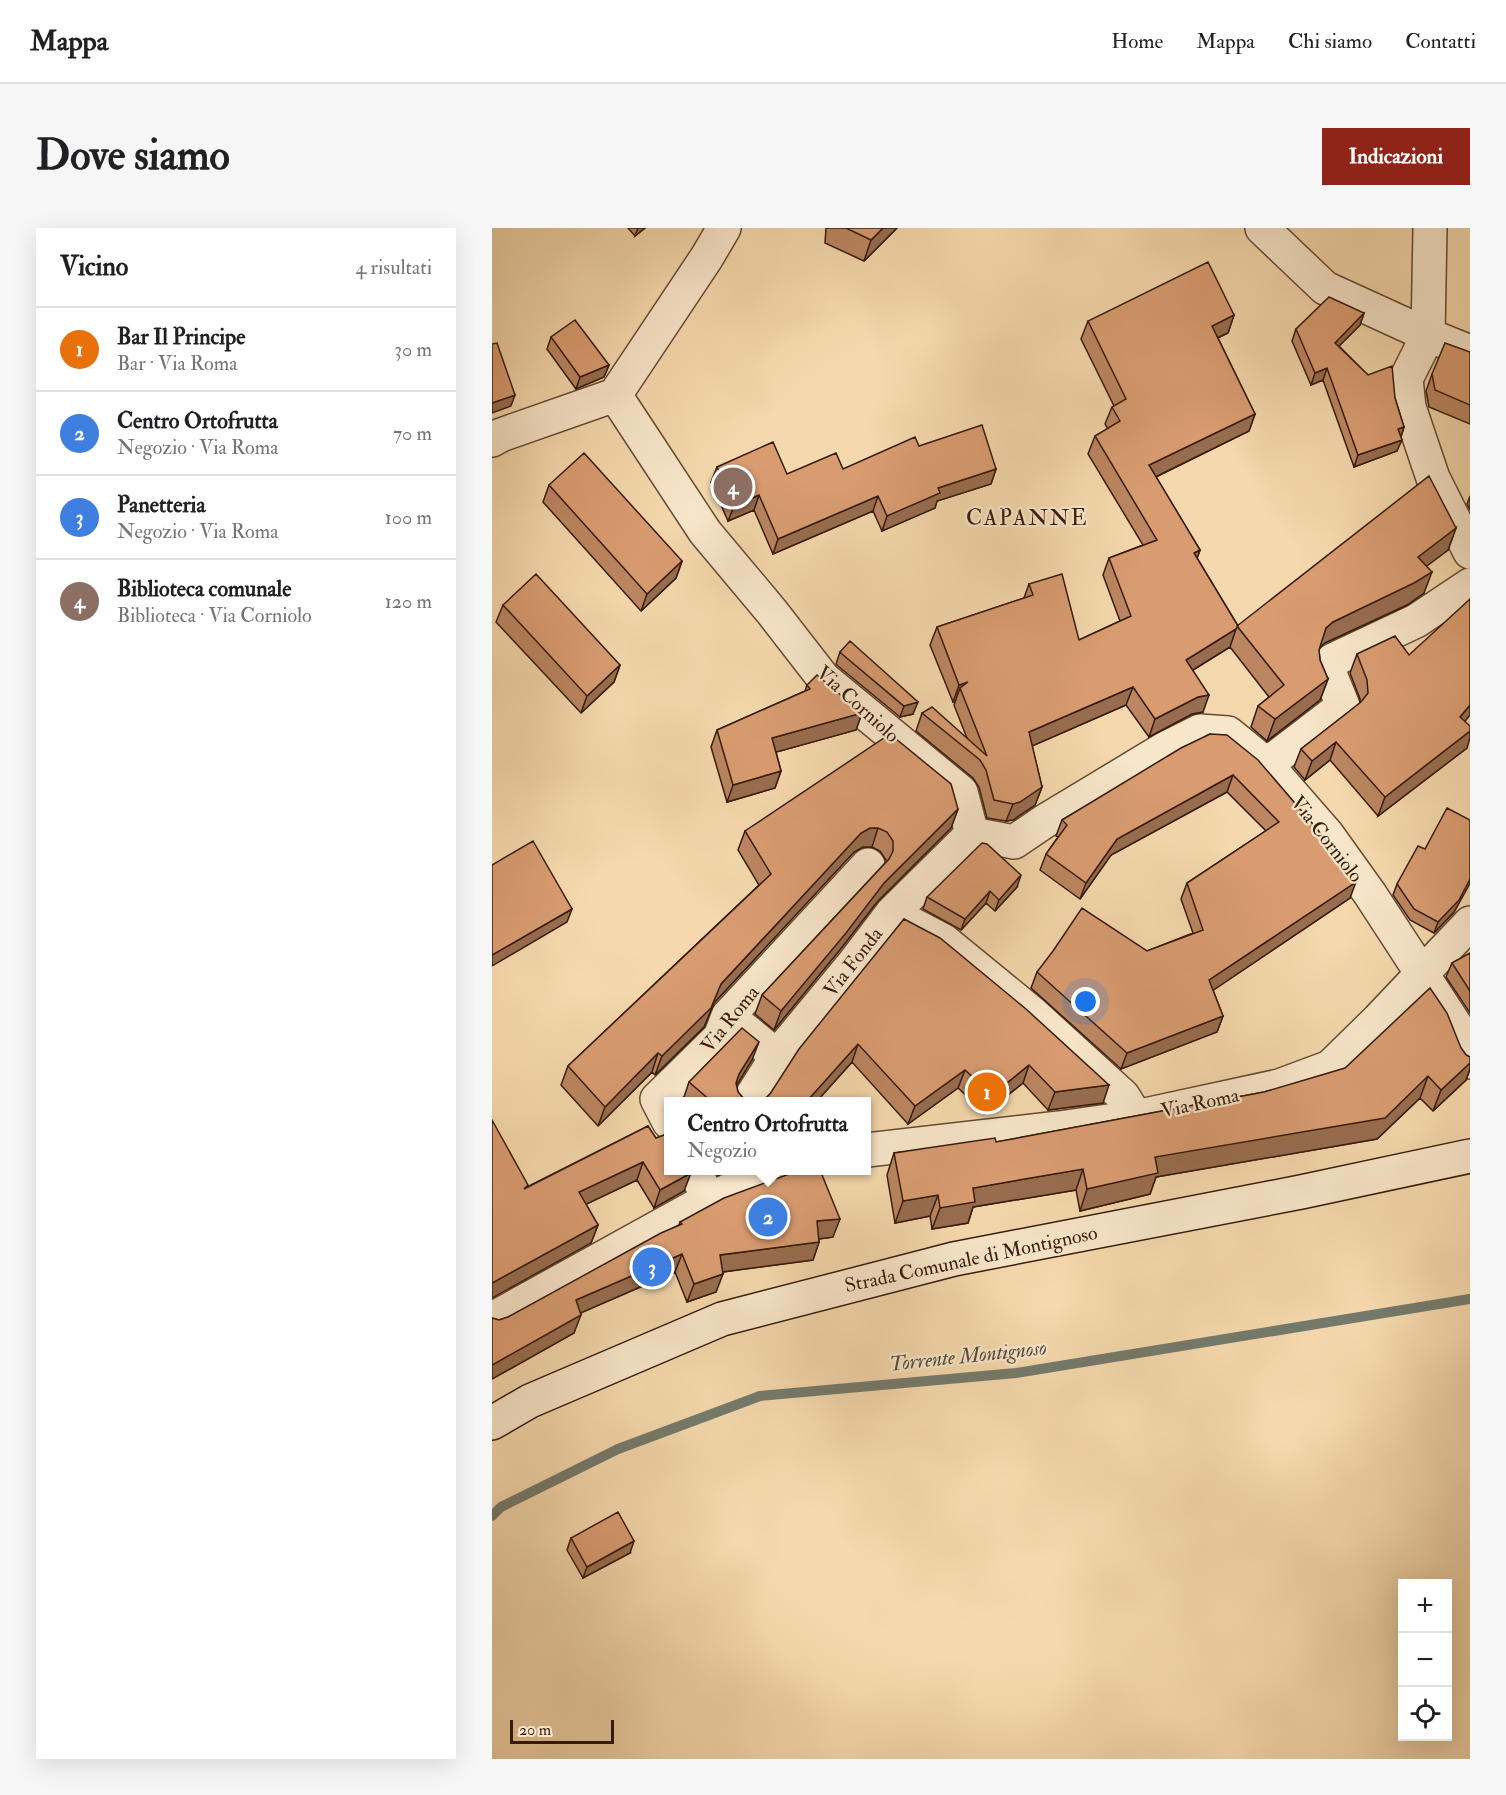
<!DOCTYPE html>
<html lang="it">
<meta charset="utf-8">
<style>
body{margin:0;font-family:"IM FELL Double Pica",serif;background:#f6f6f6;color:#202124}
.controls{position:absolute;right:18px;bottom:18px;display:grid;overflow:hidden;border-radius:0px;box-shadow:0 6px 24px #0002}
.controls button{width:54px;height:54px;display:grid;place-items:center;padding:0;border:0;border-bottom:2px solid #e0e0e0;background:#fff;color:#202124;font:30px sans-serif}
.scale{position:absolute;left:18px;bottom:15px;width:104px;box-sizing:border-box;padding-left:6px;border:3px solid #371b09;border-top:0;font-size:16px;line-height:21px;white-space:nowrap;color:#371b09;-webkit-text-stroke:4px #f8e6ca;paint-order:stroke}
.you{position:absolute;left:594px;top:774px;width:21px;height:21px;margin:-15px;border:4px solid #fff;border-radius:50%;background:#1a73e8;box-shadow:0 0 0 9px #1a73e833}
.badge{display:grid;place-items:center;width:39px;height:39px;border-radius:50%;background:#8f2418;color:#fff;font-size:20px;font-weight:700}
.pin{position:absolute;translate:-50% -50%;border:3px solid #fff;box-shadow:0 2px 6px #0006}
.popup{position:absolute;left:172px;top:869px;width:207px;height:78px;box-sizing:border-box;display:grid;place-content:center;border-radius:0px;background:#fff;filter:drop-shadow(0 2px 4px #0005);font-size:20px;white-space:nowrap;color:#757577}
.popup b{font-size:22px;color:#202124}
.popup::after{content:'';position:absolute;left:50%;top:100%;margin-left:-12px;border:12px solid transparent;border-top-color:#fff}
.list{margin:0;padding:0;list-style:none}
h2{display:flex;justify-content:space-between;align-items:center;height:78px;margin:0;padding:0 24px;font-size:26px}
h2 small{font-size:20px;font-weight:400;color:#757577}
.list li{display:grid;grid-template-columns:39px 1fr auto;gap:18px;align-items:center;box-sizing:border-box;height:84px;padding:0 24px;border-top:2px solid #e0e0e0}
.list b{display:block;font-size:22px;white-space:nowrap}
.list p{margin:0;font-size:20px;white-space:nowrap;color:#757577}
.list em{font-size:20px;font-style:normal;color:#757577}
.icon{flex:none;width:33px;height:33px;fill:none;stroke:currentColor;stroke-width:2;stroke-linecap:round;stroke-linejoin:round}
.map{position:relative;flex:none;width:978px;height:1531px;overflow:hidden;border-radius:0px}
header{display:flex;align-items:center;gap:36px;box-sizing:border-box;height:84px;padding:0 30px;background:#fff;border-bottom:2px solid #e0e0e0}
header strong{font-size:28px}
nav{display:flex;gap:33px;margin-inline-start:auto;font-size:21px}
.intro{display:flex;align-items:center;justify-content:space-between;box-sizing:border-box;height:144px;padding:0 36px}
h1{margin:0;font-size:42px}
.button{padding:15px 27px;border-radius:0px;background:#8f2418;color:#fff;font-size:21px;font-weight:700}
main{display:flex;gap:36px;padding:0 36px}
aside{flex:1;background:#fff;border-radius:0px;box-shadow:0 6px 24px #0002}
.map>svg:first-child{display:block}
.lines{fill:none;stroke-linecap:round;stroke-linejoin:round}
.stream{stroke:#747a6c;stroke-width:10}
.street-casing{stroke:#664a32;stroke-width:36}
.secondary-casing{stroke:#371b09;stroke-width:36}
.street{stroke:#f8e6ca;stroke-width:33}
.secondary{stroke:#f8e6ca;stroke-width:33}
.wall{fill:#bb8661;stroke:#371b09;stroke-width:1.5}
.shaded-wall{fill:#986d4f;stroke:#371b09;stroke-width:1.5}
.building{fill:#d99c71;stroke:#371b09;stroke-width:1.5}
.labels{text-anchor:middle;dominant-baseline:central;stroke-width:4.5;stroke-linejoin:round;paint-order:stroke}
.street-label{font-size:20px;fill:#371b09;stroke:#f8e6ca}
.water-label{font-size:21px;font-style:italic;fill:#554a3b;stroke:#f8e6ca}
.quarter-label{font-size:22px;letter-spacing:1.5px;fill:#371b09;stroke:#f8e6ca}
</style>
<header>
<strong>Mappa</strong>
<nav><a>Home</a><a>Mappa</a><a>Chi siamo</a><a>Contatti</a></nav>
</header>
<div class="intro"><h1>Dove siamo</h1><a class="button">Indicazioni</a></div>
<main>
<aside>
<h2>Vicino<small>4 risultati</small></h2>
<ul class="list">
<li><span class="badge" style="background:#e8710a">1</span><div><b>Bar Il Principe</b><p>Bar · Via Roma</p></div><em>30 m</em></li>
<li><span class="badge" style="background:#3f7fe0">2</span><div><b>Centro Ortofrutta</b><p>Negozio · Via Roma</p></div><em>70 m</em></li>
<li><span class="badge" style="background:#3f7fe0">3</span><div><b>Panetteria</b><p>Negozio · Via Roma</p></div><em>100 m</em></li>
<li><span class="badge" style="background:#8d6e63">4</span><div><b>Biblioteca comunale</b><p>Biblioteca · Via Corniolo</p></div><em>120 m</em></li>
</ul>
</aside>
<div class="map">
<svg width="978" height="1531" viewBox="0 0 978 1531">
<rect width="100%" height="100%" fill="#f5d8ad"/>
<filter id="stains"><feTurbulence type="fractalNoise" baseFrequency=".00333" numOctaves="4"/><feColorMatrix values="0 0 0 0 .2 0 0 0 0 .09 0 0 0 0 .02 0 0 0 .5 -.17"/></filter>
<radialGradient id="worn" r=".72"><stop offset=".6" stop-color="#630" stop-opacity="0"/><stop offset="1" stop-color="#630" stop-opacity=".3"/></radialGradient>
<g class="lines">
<path class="stream" d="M0,1288L9,1279L126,1221L268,1168L524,1145L978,1071"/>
<g class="street-casing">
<path id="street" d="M770,0L833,60L936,107L978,124
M938,0L936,107L914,151L917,179L941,250L978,324
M123,167L213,304L280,384L332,451L469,564L480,606
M123,167L215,29L232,0
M0,212L9,207L123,167
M773,535L786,528L851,478L838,446L841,432L924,393L978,357
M480,606L522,614L553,593L674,520L708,503L736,505L773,535L835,606L878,666L964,798L978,834
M406,689L452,713L540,785L631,868L644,889
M236,788L285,828
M256,874L285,828L362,735L400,685L480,606
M177,894L165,871L228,809L236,788L376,637
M375,922L567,900L644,889L787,858L838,839L886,792L978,695
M202,942L217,971
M0,1091L217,971L235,963L298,942"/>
</g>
<g class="secondary-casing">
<path id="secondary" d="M0,1195L38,1173L230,1091L462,1031L809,964L978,928"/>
</g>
<use href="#street" class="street"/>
<use href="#secondary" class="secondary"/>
</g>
<path class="wall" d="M136,0H153L143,8Z
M334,0H405L372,33L333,15Z
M872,85L868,97L847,118L876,147L903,170L912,199L909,209L905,223L862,239L831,152L819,157L800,113L804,101Z
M742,87L736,105L726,110L763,186L757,203L664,249L708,322L705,330L746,398L964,300L956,322L934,338L932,365L915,377L833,415L828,419L827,422L828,432L836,451L828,472L775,513L759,499L766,478L777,469L738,419L701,442L711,484L700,486L657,509L634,477L540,518L550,559L543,577L521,592L514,593L495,590L487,559L481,550L424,503L430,485L475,510L462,477L463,474H461L438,417L445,399L532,370L537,356L587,412L628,393L611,347L617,330L651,317L596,226L603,208L616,201L613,196L620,179L622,178L589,111L596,93Z
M59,109L117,137L112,149L84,161L55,121Z
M978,124V196L937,179L934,163L940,146Z
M427,218L504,241L499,256L445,273L443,280L390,303L381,283L281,326L262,282L236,293L219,254L225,239L295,246L351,241Z
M57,257L190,333L184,350L149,383L51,274Z
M978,268V282L975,276Z
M11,377L128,437L122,454L89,485L4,394Z
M348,424L421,486L408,489L346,438L344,436Z
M865,426L917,427L973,494L975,520L886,588L838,532L813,552L802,539L809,521L868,475V471L858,445Z
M315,457L370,485L364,502L284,524L289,543L283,560L235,574L219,519L225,502L313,463Z
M718,506L858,670L721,762L731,788L725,804L629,841L539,760L545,744L655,723L701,705L689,671L695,655L774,603L735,564L619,627L588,671L548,642L554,626L566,609L564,608L570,592Z
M466,581L459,600L385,674L347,723L282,802L263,786L270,767L394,634V632L388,623L380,619H371L362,624L222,775L212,799L163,847L160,844L106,898L69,857L76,838L267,657L246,622L253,603Z
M978,592V655L962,684L942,705L918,692L901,667L905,656L933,621Z
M525,659L503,683L494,675L469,702L431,681L435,669Z
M412,691L611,875L556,882L531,855L493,885L466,860L416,896L360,834L325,873H266L272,872L278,866Z
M978,725V785L954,749L960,735Z
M969,820L974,827L978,829V841L974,852L941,883L928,870L885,911L664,949L658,966L588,983L584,962L481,979L476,995L440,1001L438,988L403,995L395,947L402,925L504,914L772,864Z
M260,832L244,857L246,864L252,871L259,873H192L191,872L197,854Z
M156,898L192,963L162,980L145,952L94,976L106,997L99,1015L35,959Z
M188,994L341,1009L327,1011V1014L321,1032L231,1044L224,1064L195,1074L183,1044L88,1085L82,1105L0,1151V1090L7,1092L16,1089L187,997Z
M79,1310L138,1325L91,1350L75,1322Z"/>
<path class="shaded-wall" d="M146,0H153L143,8Z
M391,0H405L372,33L379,12Z
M872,85L868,97L839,126L843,115Z
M742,87L736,105L713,115L720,98Z
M117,137L112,149L84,161L88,149Z
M835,140L831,152L819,157L823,145Z
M23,167L19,178L0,185V175Z
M763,186L757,203L651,255L657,237Z
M912,199L908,211L906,201Z
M910,212L905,223L862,239L866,227Z
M504,241L499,256L445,273L443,280L390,303L395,288L446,260Z
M267,267L262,282L236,293L242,278Z
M386,268L381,283L281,326L286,311Z
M964,300L956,322L919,350L926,329Z
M708,322L702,339V325Z
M190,333L184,350L149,383L155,366Z
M940,344L932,365L915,377L833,415L826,421L834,400L841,394Z
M744,401L738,419L688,450L694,432Z
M128,437L122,454L89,485L95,468Z
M836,451L828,472L775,513L783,491Z
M476,454L468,460L463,474H461L467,457Z
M641,459L634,477L531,522L537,504Z
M717,467L711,484L700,486L657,509L663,491L706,469Z
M426,474L421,486L408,489L412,478Z
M978,477V487L961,508L968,489Z
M370,485L364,502L274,527L280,510Z
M978,503V510L975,520L886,588L893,569Z
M844,514L838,532L813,552L820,533Z
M289,543L283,560L235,574L241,557Z
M741,547L735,564L619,627L588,671L594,655L625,611Z
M550,559L543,577L521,592L514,593L521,576Z
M466,581L459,600L385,674L347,723L282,802L289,783L392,655Z
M378,600H386L380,619H371L362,624L222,775L212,799L163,847L170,828L229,756L369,605Z
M529,647L525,659L503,683L507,672Z
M978,651V655L962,684L942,705L946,694Z
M864,654L858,670L711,769L717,752Z
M498,663L494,675L469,702L473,691Z
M80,681L75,694L0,738V727Z
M731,788L725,804L629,841L635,825Z
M267,814L260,832L240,865L247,846Z
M366,816L360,834L325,873H315Z
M166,825L160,844L106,898L113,879Z
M978,835V841L974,852L941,883L949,862Z
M537,837L531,855L493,885L500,867Z
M473,842L466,860L416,896L423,878Z
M936,848L928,870L885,911L664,949L658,966L588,983L595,961L663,929Z
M617,857L611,875L556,882L563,864Z
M151,934L145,952L80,983L87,964Z
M591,941L584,962L481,979L476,995L440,1001L448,980L481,960Z
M227,942H238L226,947Z
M199,945L192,963L162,980L168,962Z
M446,967L438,988L403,995L411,973Z
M348,991L341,1009L318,1012L325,993Z
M106,997L99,1015L0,1070V1055Z
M327,1014L321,1032L222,1045L228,1027Z
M190,1026L183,1044L77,1090L84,1072Z
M231,1046L224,1064L195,1074L202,1056Z
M89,1087L82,1105L0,1151V1137Z
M142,1313L138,1325L91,1350L95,1339Z"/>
<path class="building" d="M354,0H391L379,12Z
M716,34L742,87L720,98L763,186L657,237L708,322L702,325L746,398L744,401L694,432L717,467L706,469L663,491L641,459L537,504L550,559L528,574L521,576L502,572L494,542L488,532L430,485L440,479L495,528L468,460L476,454L467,457L445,399L541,367L537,356L570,346L587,412L639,388L617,330L665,312L603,208L628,193L620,179L634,171L596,93Z
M837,69L872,85L843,115L876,147L900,138L903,170L912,199L906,201L910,212L866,227L835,140L823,145L804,101Z
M83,92L117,137L88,149L59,109Z
M5,115L23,167L0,175V116Z
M953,115L978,124V177L943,162L940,146Z
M490,197L504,241L446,260L448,265L395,288L386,268L286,311L267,267L242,278L225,239L281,214L295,246L344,225L351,241L423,209L427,218Z
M92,225L190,333L155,366L57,257Z
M937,248L964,300L926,329L940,344L922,355L841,394L834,400L827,422L828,432L836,451L783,491L766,478L792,457L745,398Z
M44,346L128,437L95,468L11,377Z
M978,371V477L968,489L978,498V503L893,569L844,514L820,533L809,521L869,474L876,465L875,452L865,426L903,408L917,427Z
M358,413L426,474L412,478L350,426L348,424Z
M325,447L370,485L280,510L289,543L241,557L225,502L318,461L315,457Z
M398,506L459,556L466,581L392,655L354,705L289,783L270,767L397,631L401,623V613L395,604L386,600H378L369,605L229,756L219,780L170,828L166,825L113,879L76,838L279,646L253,603Z
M718,506L735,507L766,532L826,602L864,654L717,752L731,788L635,825L545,744L561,723L590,680L655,723L711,702L695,655L787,594L741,547L625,611L594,655L554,626L575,597L570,592L689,520Z
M955,580L978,592V651L967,672L946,694L922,681L905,656L926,618L933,621Z
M41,613L80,681L0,727V637Z
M490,615L495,616L529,647L507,672L498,663L473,691L435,669Z
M412,691L448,710L534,781L617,857L563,864L537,837L500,867L473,842L423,878L366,816L315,873H266L272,872L278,866L307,821Z
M978,725V763L960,735Z
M938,760L955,785L969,820L974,827L978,829V835L949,862L936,848L893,890L663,929L666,945L595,961L591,941L481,960L483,974L448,980L446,967L411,973L402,925L503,910L504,914L772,864L853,840Z
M250,800L267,814L247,846L244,855L246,864L252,871L259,873H219L197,854Z
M0,892L36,957L32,961L156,898L164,910L177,905V942H197L199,945L168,962L151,934L87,964L106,997L0,1055Z
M308,942H328L348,991L325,993L327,1014L228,1027L231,1046L202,1056L190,1026L84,1072L89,1087L0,1137V1090L7,1092L16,1089L169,1005L190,996L188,994L232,970Z
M126,1284L142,1313L95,1339L79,1310Z"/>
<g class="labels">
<g class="street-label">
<text transform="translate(366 476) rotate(42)">Via Corniolo</text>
<text transform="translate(835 611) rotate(52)">Via Corniolo</text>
<text transform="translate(361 734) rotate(-52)">Via Fonda</text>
<text transform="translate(238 791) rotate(-51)">Via Roma</text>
<text transform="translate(708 875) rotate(-12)">Via Roma</text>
<text transform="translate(479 1031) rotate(-12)">Strada Comunale di Montignoso</text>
</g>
<g class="water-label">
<text transform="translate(476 1128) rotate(-6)">Torrente Montignoso</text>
</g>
<g class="quarter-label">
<text x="535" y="290">CAPANNE</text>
</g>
</g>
<rect width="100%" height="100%" filter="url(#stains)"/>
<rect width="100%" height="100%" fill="url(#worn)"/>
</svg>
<div class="controls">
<button>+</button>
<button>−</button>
<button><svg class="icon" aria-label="locate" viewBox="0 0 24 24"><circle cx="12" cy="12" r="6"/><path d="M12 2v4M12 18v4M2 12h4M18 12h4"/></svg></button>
</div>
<div class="scale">20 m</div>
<div class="you"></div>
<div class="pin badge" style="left:495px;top:864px;background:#e8710a">1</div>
<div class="pin badge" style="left:276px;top:989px;background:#3f7fe0">2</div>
<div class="popup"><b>Centro Ortofrutta</b>Negozio</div>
<div class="pin badge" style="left:160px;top:1039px;background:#3f7fe0">3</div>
<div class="pin badge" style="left:241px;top:259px;background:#8d6e63">4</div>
</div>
</main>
